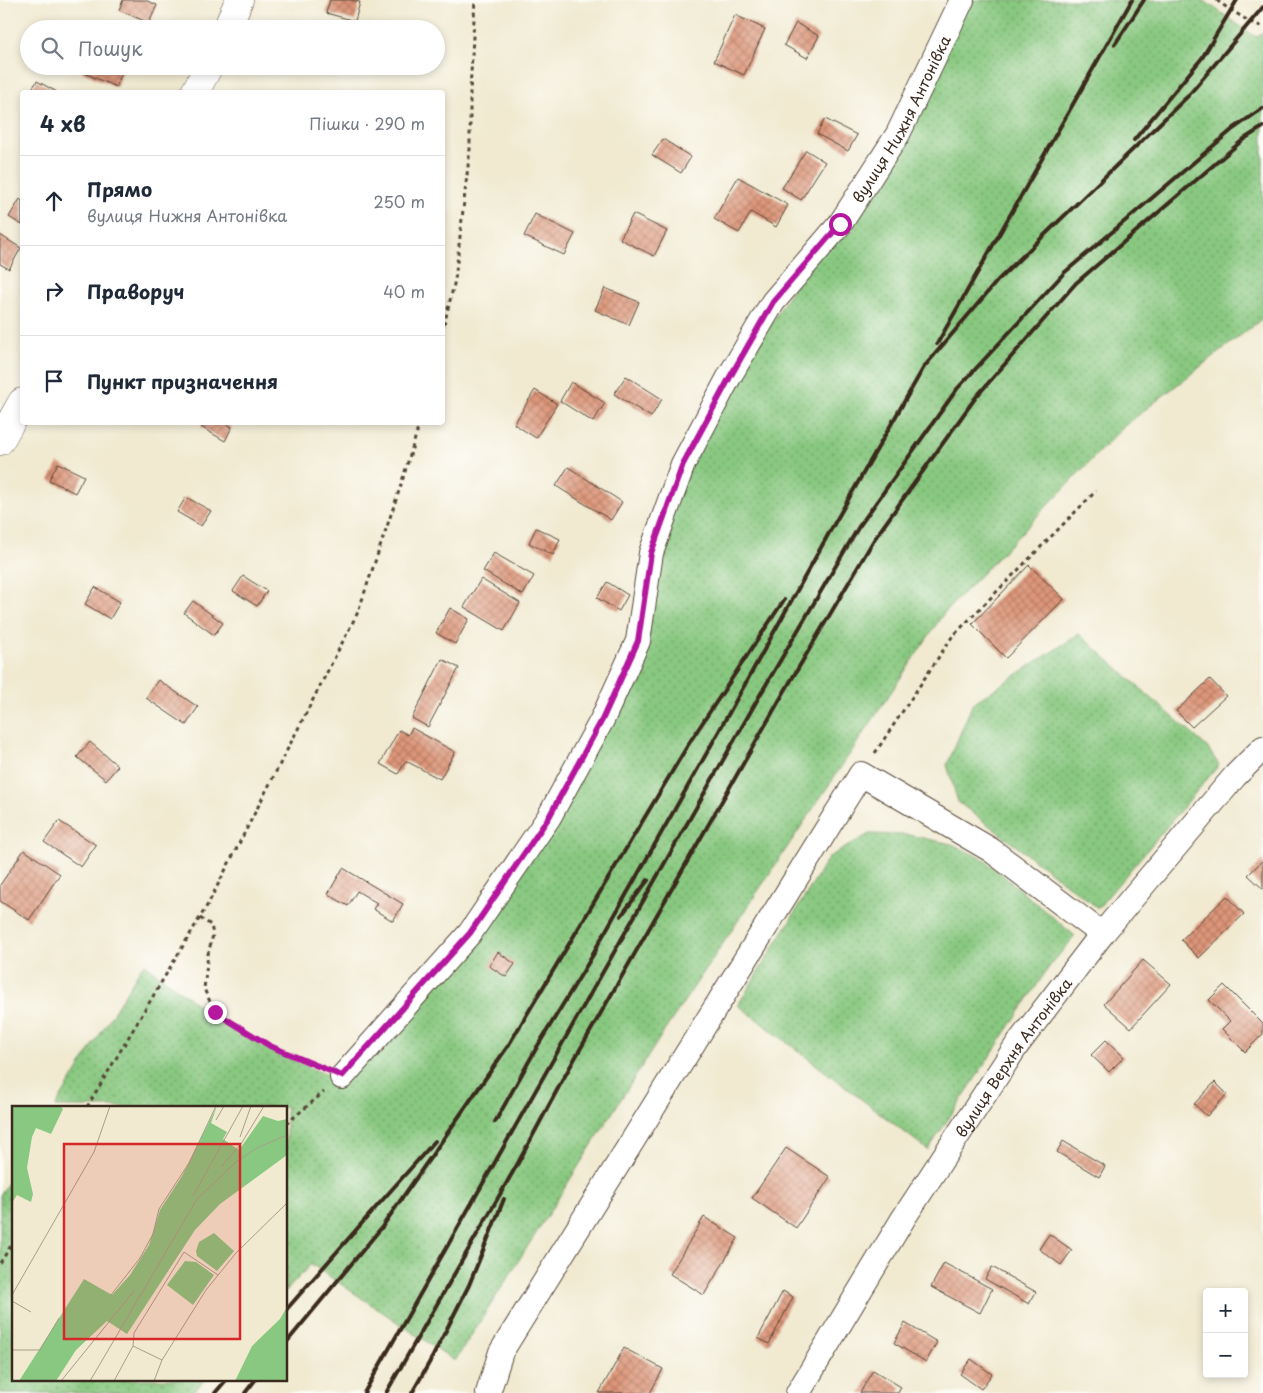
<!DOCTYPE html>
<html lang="uk">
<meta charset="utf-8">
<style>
body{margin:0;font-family:"Playpen Sans",sans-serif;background:#f2f2f3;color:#1f2937}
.controls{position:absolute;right:15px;bottom:15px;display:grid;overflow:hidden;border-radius:5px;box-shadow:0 2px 8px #0003}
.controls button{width:45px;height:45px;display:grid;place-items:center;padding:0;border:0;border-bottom:1px solid #e0e1e3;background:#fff;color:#1f2937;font:25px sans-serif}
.stop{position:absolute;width:15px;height:15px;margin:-11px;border:4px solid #b5179e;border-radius:50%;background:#fff}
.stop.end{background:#b5179e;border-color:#fff;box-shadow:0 1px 5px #0008}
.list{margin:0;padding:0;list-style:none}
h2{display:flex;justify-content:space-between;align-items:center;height:65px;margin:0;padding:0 20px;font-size:21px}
h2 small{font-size:16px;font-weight:400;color:#747a83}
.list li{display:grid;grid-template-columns:32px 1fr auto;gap:15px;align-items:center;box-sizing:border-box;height:90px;padding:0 20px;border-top:1px solid #e0e1e3}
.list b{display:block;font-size:19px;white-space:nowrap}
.list p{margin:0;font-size:16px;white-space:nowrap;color:#747a83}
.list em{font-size:16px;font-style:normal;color:#747a83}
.icon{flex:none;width:28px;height:28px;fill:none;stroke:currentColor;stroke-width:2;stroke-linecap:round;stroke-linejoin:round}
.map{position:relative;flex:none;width:1263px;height:1393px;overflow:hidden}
.search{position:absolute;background:#fff;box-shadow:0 2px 8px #0003;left:20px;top:20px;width:425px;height:55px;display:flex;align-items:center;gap:12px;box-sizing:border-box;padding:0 18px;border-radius:28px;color:#747a83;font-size:19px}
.panel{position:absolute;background:#fff;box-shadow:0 2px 8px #0003;left:20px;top:90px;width:425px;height:335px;border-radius:5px}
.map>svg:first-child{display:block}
.green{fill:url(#green-dots);stroke:#62794f}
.building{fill:url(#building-cross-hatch)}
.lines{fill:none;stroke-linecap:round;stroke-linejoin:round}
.minor-casing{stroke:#564739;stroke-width:26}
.primary-casing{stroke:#564739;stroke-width:29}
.path{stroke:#564739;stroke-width:3;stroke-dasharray:4 4;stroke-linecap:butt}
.minor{stroke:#fff;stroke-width:24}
.primary{stroke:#fff;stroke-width:28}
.rail{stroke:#3b2a1e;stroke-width:4}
.route{stroke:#b5179e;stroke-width:6}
.labels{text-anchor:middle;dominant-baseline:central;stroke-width:4;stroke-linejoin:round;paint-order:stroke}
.street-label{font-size:15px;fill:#3b2a1e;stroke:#fdfcf7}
.inset-road{fill:none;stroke:#a89d89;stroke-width:1}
.view{fill:#d62828;fill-opacity:0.15;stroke:#d62828;stroke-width:2.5}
.inset-edge{fill:none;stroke:#3b2a1e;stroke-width:2.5}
</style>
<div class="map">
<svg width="1263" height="1393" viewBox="0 0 1263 1393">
<defs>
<pattern id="green-dots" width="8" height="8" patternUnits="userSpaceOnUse" patternTransform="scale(1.25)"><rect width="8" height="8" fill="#88c880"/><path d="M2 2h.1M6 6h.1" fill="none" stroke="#70a368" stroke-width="1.8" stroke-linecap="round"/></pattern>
<pattern id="building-cross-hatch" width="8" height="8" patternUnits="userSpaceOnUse" patternTransform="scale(1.25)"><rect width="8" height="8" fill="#de967a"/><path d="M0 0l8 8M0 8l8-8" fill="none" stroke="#b57b63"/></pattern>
</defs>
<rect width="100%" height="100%" fill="#fdfcf7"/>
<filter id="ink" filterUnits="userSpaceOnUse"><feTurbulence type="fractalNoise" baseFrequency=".02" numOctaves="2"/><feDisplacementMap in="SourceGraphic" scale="10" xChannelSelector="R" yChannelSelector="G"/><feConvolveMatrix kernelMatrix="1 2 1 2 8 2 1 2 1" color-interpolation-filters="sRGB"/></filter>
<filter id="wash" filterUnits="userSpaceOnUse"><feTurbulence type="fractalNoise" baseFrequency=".0096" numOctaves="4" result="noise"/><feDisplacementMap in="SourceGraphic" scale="20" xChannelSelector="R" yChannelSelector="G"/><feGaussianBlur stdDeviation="1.12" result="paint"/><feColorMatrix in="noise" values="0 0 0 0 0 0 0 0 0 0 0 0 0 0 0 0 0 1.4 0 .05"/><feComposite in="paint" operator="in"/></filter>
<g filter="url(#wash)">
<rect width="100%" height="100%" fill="#f1ead1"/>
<path class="green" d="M969,0H1203L1256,37L1263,32V318L1123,427L944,613L661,1036L455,1361L311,1264L286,1291V1107H55L144,963L212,1016L269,1050L346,1083L474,937L608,723L657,554L689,467L736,381Z
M1079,634L1207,747L1219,765L1098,908L958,802L947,765L973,703Z
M869,834L909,835L952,844L983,859L1075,936L1049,967L928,1150L738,1005L829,857Z
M14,1173V1379H205L193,1393H0V1195Z"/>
<g id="blocks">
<path class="building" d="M123,0H145L157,5L149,23L119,10Z
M330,0H351L360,2L355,21L326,13Z
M735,15L765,29L744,75L714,61Z
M796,23L819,36L807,58L784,45Z
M85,66H125L116,87L82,72Z
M37,81L57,92H30Z
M825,119L857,135L848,151L817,134Z
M663,139L691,157L681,173L652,155Z
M806,150L825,162L801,200L782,188Z
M738,177L788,205L776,227L751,212L739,233L714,219Z
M20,199L22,201V225L9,217Z
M535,214L575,234L564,255L524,236Z
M633,214L667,231L654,256L620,239Z
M0,235L21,248L9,269L0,264Z
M605,288L639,302L629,325L595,310Z
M626,376L662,399L651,417L614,394Z
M571,382L605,403L593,422L560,401Z
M535,390L557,404L536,438L514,424Z
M204,422H223L232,427L225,441L201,427Z
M58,463L84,476L75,493L49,480Z
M568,467L622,502L611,520L556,486Z
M186,497L211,511L201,526L177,512Z
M536,528L560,539L553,555L529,543Z
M494,553L534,576L523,595L483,571Z
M1029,565L1064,599L1006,658L972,624Z
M243,576L267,591L257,606L233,591Z
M481,579L520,603L504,631L464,607Z
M607,582L628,595L619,611L597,598Z
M95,587L120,602L110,619L85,604Z
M193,601L223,623L214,635L184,613Z
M450,608L469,619L455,644L436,633Z
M442,659L459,668L428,727L412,718Z
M1210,679L1226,696L1192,727L1176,711Z
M158,680L198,707L186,725L146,698Z
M412,728L455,752L440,779L406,761L398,774L380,764L399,730L408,735Z
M90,742L118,766L106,780L77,757Z
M59,821L96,845L81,867L44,842Z
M24,850L60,874L29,920L0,901V885Z
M1263,860V889L1248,875Z
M343,868L403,904L393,921L373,909L377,903L357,891L348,906L328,894Z
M1227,896L1244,914L1199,958L1181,940Z
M498,952L515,964L506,977L489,966Z
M1143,960L1171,984L1131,1028L1104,1004Z
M1224,985L1263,1024V1034L1245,1052L1222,1029L1230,1021L1209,1000Z
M1106,1040L1124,1057L1109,1072L1091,1055Z
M1215,1082L1227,1094L1207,1116L1194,1104Z
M1063,1141L1105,1166L1099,1177L1057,1152Z
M786,1148L830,1177L796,1228L752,1198Z
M704,1217L738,1238L704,1295L670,1274Z
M1049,1234L1072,1250L1061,1265L1039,1249Z
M944,1263L992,1289L980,1313L931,1287Z
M992,1267L1036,1292L1029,1304L985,1279Z
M783,1291L793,1297L769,1344L758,1338Z
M905,1323L937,1342L926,1362L894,1343Z
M624,1348L663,1369L650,1393H599Z
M971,1359L992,1374L981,1389L960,1374Z
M873,1370L901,1387L898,1393H860Z"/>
</g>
</g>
<g filter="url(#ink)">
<use href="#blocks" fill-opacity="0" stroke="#564739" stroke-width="1"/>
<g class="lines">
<g class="minor-casing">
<g id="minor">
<path id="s1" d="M342,1077L470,933L549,817L602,720L638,641L651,553L683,464L729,377L773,302L840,224L898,134L962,0"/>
<path d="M488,1393L501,1352L861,774L991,850L1102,934"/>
<path id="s2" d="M798,1393L903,1219L1017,1045L1102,934L1235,776L1263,748"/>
</g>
</g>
<g class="primary-casing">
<path id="primary" d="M227,29L239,0
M195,92L209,66
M0,441L22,402"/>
</g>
<path class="path" d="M1217,0L1220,3L1250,22L1263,27
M442,333L455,280L470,149V92L475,0
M875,753L952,637L1096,491
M200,918L211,925L213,935L208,954L204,989L215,1012L270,1046L319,1067
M87,1107L208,904L358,612L400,488L420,422
M286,1124L324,1092
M0,1263L14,1241"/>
<use href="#minor" class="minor"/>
<use href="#primary" class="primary"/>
<path class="rail" d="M1115,44L1144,0
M1134,140L1202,58L1237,0
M937,344L1132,0
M621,916L648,880
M592,955L709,749L829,533L924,367L998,280L1188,96L1263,7
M495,1122L537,1047L596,950
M286,1310L370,1214L435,1141
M286,1343L382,1227L508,1046L691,740L784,600
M215,1393L227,1379
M245,1393L256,1379
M364,1393L760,695L858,528L957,389L1064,273L1233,129L1263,108
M386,1393L518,1163L562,1081L783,694L875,538L976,397L1076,283L1244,139L1263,127
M412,1393L433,1356L469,1285L504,1199"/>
</g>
</g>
<g class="lines" filter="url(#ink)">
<path class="route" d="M215,1012L270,1046L342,1076L470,933L549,817L602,720L638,641L651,553L683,464L730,377L773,302L840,224"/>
</g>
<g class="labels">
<g class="street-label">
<text stroke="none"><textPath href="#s1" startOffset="1124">вулиця Нижня Антонівка</textPath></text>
<text stroke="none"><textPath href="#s2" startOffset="399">вулиця Верхня Антонівка</textPath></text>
</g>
</g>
<g transform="translate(12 1106)">
<rect width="275" height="275" fill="#f1ead1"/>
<path d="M48,0L51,3L39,28L24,22L20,31L15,62L21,88L19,96L5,89L0,97V0ZM205,0L199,17L215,26L211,33L227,44L251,10L266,15L275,13V49L208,98L183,124L115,228L95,215L64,244L44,275H7L72,173L100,189L118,169L137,139L148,104L170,70ZM202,127L222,145L205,165L185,150L184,145L187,136ZM173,155L184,156L202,169L181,199L155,179ZM275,201V275H223L240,240L268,213Z" fill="#88c880"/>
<path class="inset-road" d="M204,14L212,0M228,31L239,0M209,61L229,38L252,0M181,90L231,0M0,189L82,46L98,0M99,189L128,152L141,128L147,103L177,57L204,0M0,195L19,206M121,240L150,254M0,244H28L47,212M49,275L122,185M78,275L185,93L224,56L245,42L275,29M102,275L121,240L122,227L172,146L206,169M142,275L150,254L194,184L224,147L275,97"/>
<path class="view" d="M52,38H228V233H52Z"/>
<rect width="275" height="275" class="inset-edge"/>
</g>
</svg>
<div class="controls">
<button>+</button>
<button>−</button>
</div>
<div class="stop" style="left:840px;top:224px"></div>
<div class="stop end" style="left:215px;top:1012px"></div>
<div class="search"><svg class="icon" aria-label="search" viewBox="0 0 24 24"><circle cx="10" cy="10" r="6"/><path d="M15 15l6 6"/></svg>Пошук</div>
<section class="panel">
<h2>4 хв<small>Пішки · 290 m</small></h2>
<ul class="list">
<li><svg class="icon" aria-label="ahead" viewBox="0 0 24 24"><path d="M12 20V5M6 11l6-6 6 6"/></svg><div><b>Прямо</b><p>вулиця Нижня Антонівка</p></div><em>250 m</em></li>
<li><svg class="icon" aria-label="right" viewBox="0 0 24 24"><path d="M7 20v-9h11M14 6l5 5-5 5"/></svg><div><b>Праворуч</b></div><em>40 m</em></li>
<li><svg class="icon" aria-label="arrive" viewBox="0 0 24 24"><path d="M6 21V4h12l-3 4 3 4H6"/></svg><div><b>Пункт призначення</b></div></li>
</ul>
</section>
</div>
